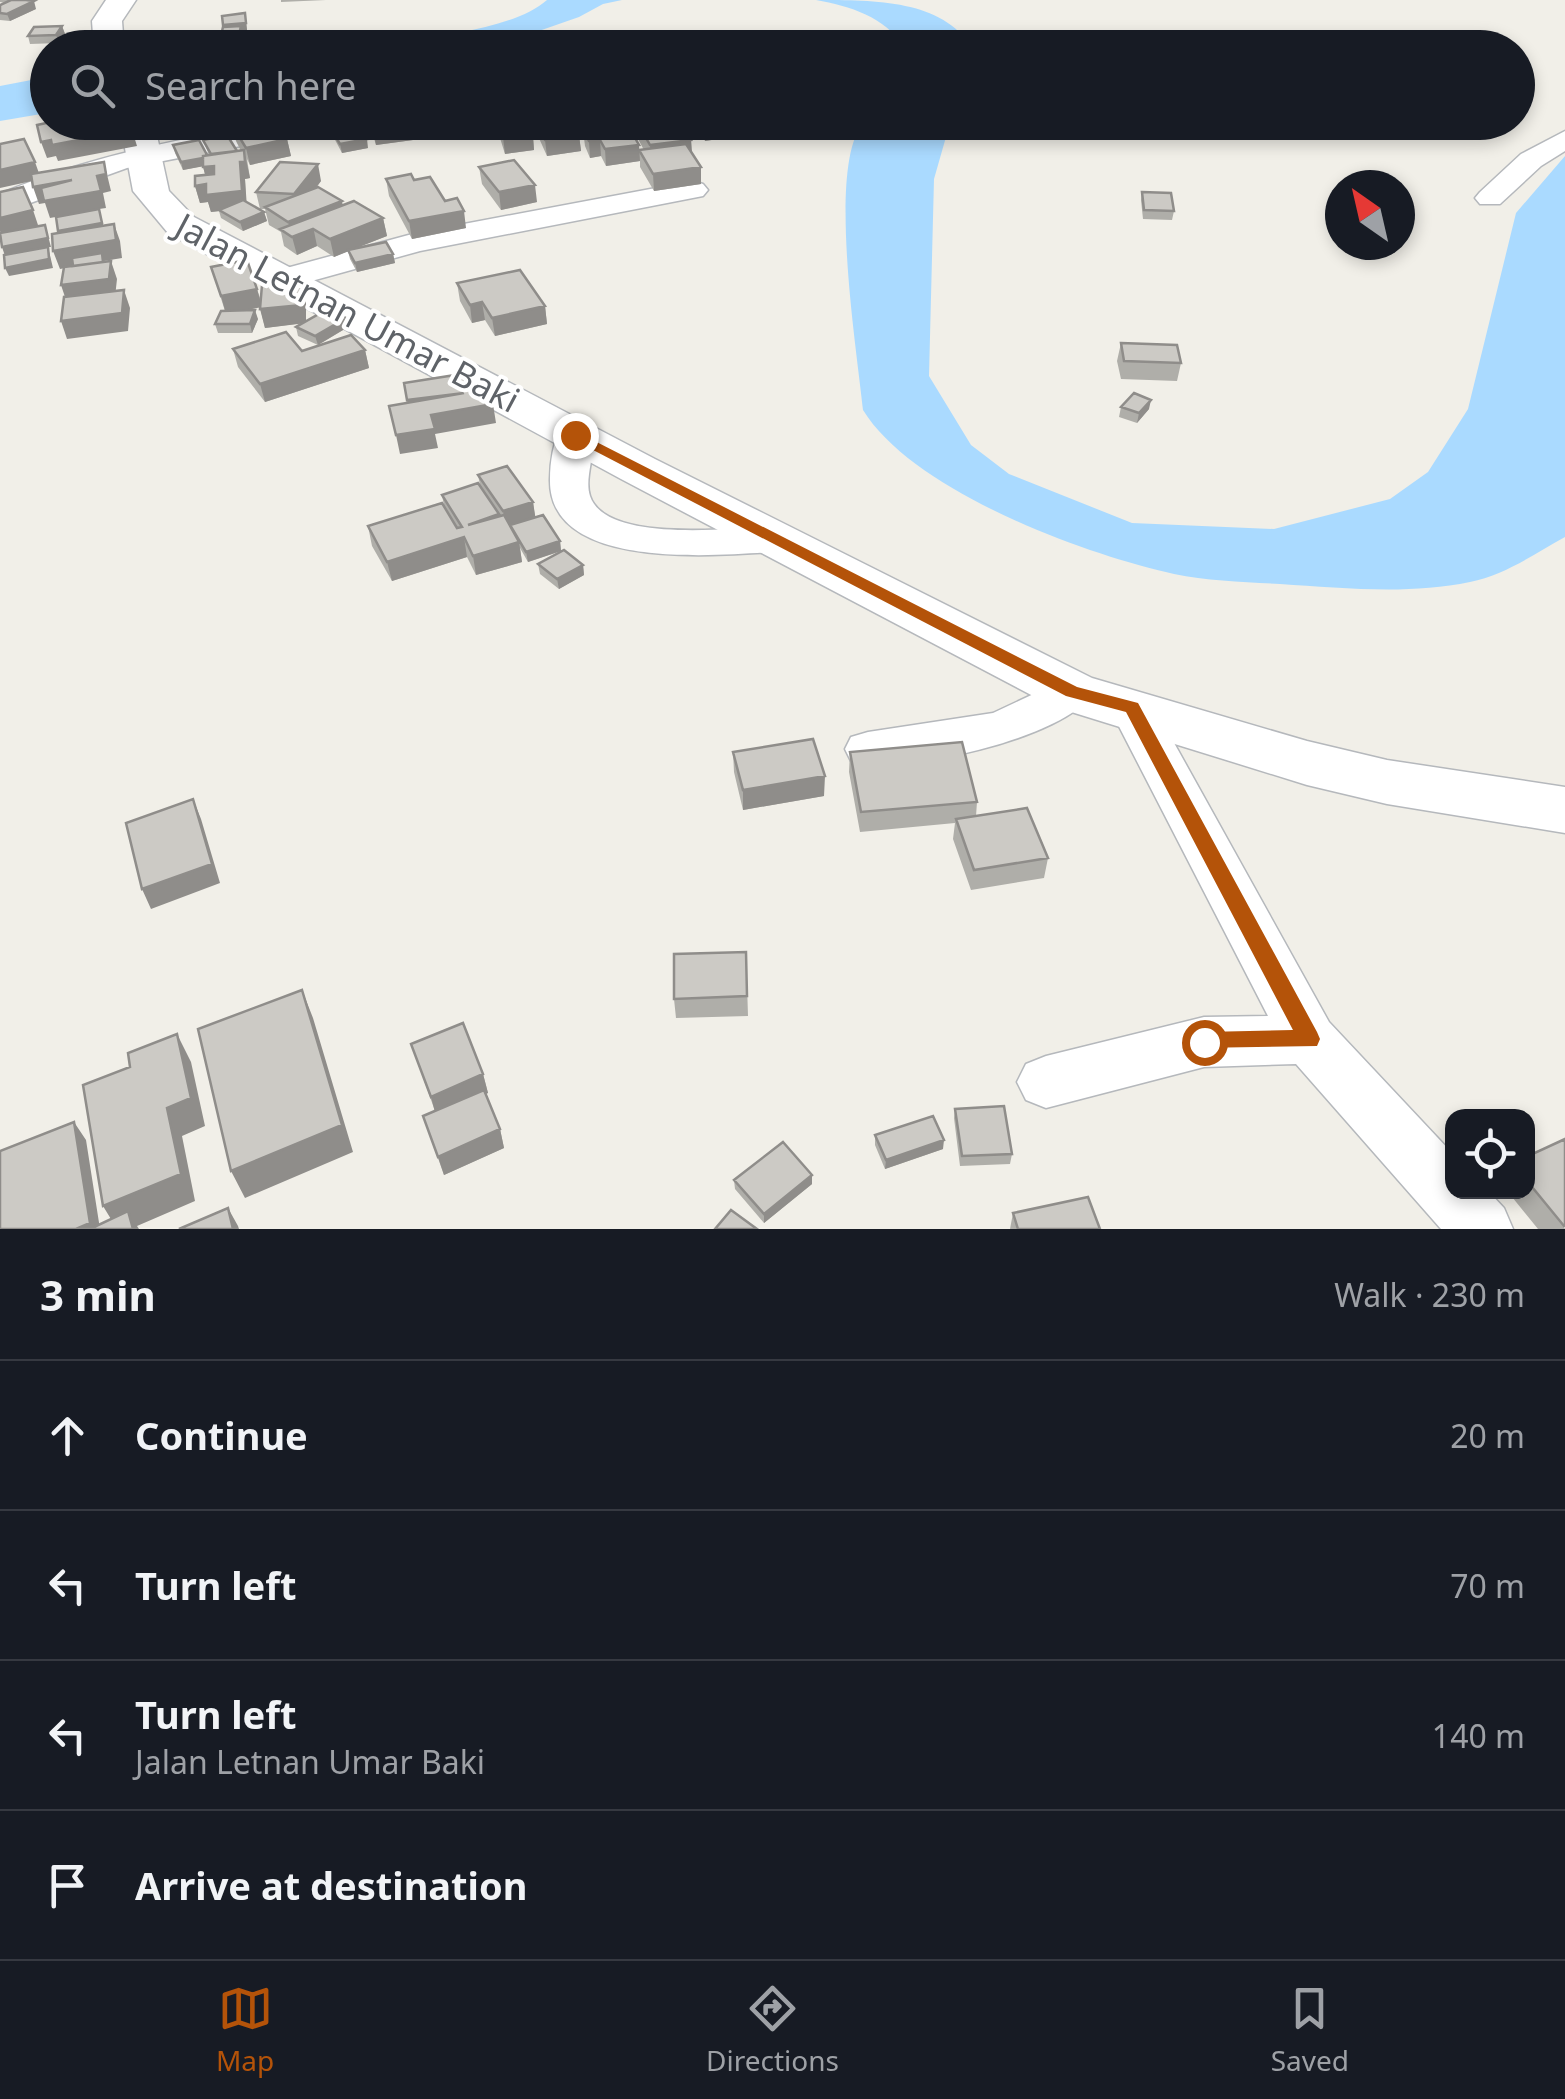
<!DOCTYPE html>
<meta charset="utf-8">
<style>
body{margin:0;font-family:"Noto Sans",sans-serif;background:#242831;color:#f1f3f6}
.controls{position:absolute;right:30px;bottom:30px;display:grid;overflow:hidden;border-radius:20px;box-shadow:0 5px 15px #0003}
.controls button{width:90px;height:90px;display:grid;place-items:center;padding:0;border:0;border-bottom:2px solid #363941;background:#171b24;color:#f1f3f6;font:50px sans-serif}
.compass{position:absolute;left:1325px;top:170px;width:90px;height:90px;border-radius:50%;background:#171b24;box-shadow:0 5px 15px #0003;rotate:326deg}
.stop{position:absolute;width:30px;height:30px;margin:-22px;border:8px solid #b45309;border-radius:50%;background:#fff}
.stop.end{background:#b45309;border-color:#fff;box-shadow:0 2px 10px #0008}
.list{margin:0;padding:0;list-style:none}
h2{display:flex;justify-content:space-between;align-items:center;height:130px;margin:0;padding:0 40px;font-size:42px}
h2 small{font-size:32px;font-weight:400;color:#9ea1a6}
.list li{display:grid;grid-template-columns:65px 1fr auto;gap:30px;align-items:center;box-sizing:border-box;height:150px;padding:0 40px;border-top:2px solid #363941}
.list b{display:block;font-size:38px;white-space:nowrap}
.list p{margin:0;font-size:32px;white-space:nowrap;color:#9ea1a6}
.list em{font-size:32px;font-style:normal;color:#9ea1a6}
.icon{flex:none;width:55px;height:55px;fill:none;stroke:currentColor;stroke-width:2;stroke-linecap:round;stroke-linejoin:round}
.map{position:relative;flex:none;width:1565px;height:1229px;overflow:hidden}
.search{position:absolute;background:#171b24;box-shadow:0 5px 15px #0003;left:30px;right:30px;top:30px;height:110px;display:flex;align-items:center;gap:25px;box-sizing:border-box;padding:0 35px;border-radius:55px;color:#9ea1a6;font-size:38px}
.sheet{height:730px;background:#171b24}
nav{display:flex;justify-content:space-around;align-items:center;box-sizing:border-box;height:140px;border-top:2px solid #363941;background:#171b24;font-size:28px;color:#9ea1a6}
nav a{display:grid;justify-items:center;gap:5px}
nav .on{color:#b45309}
.map>svg:first-child{display:block}
.water{fill:#aadaff}
.lines{fill:none;stroke-linecap:round;stroke-linejoin:round}
.minor-casing{stroke:#b5b8bc;stroke-width:3}
.tertiary-casing{stroke:#b5b8bc;stroke-width:3}
.minor{fill:#fff;fill-rule:evenodd}
.tertiary{fill:#fff;fill-rule:evenodd}
.wall{fill:#afaea9}
.shaded-wall{fill:#8f8d8a}
.building{fill:#cccac5;stroke:#8f8d8a;stroke-width:2.5}
.route{fill:#b45309}
.labels{text-anchor:middle;dominant-baseline:central;stroke-width:8;stroke-linejoin:round;paint-order:stroke}
.street-label{font-size:35px;fill:#5f6368;stroke:#fff}
</style>
<div class="map">
<svg width="1565" height="1229" viewBox="0 0 1565 1229">
<rect width="100%" height="100%" fill="#f1efe8"/>
<path class="water" d="M547,0H622L603,4L579,17L493,47H299C362,42 500,41 547,0Z
M816,0C877,0 941,0 972,47H904C885,17 850,6 816,0Z
M47,77V113L0,121V86Z
M863,123H950L934,179L929,376L971,445L1009,474L1132,523L1274,529L1390,499L1428,472L1468,409L1516,213L1565,156V537C1534,554 1505,575 1470,582C1408,595 1342,588 1280,584C1245,582 1208,581 1174,574C1083,554 913,491 863,410C857,350 827,167 863,123Z"/>
<g class="lines">
<g class="minor-casing">
<path id="minor" d="M275,122H337L324,130L127,168L0,214V194C88,156 181,139 275,122Z
M806,122H832L833,129L819,137L809,135Z
M1565,131V151L1541,166L1500,204H1480L1475,198L1480,192L1521,154Z
M693,181L703,184L708,190L703,196L420,251L279,290L268,287L263,280L268,273L416,233Z
M575,424L588,427C601,445 583,474 590,496C606,544 735,528 775,526L789,530L795,539L789,548L775,552C716,555 548,572 550,479C550,463 553,441 562,427Z
M1072,676L1088,681L1094,692C1067,738 900,776 851,761L845,749L851,737L868,732L993,713Z
M1132,691L1148,696L1329,1022L1452,1153V1192H1489L1504,1208L1513,1229H1441L1296,1064L1204,1067L1046,1108L1026,1100L1017,1082L1026,1064L1046,1056L1204,1017L1268,1016L1109,707L1116,696Z"/>
</g>
<g class="tertiary-casing">
<path id="tertiary" d="M106,0H136L122,21L124,48H94L92,21Z
M120,122H154L169,191L194,217L655,459L1092,678L1307,741L1387,760L1565,787V833L1387,804L1307,785L1052,706L621,479L168,233L133,191Z"/>
</g>
<use href="#minor" class="minor"/>
<use href="#tertiary" class="tertiary"/>
</g>
<path class="wall" d="M0,0H10L36,9L10,21L0,20V5L5,3L0,2Z
M281,0H326L281,2Z
M245,13L247,30L242,31L240,47L222,48L220,40Z
M62,26L65,34L59,43L30,44L28,36Z
M175,122H234L235,124L244,122H288L276,124L287,139L291,156L250,165L247,159L250,178L245,179L246,202L264,212L267,221L243,231L221,218L219,211L211,212L208,202L200,203L195,186L205,175L203,166L183,170L175,153L173,145L209,155L203,140L237,151H241L236,141L233,130L210,135L208,129L198,131L197,127L177,131Z
M369,122H410L413,140L376,145Z
M414,122H468L469,131L450,134L451,137L422,139Z
M495,122H573L579,135L581,151L547,156L538,136L533,137L534,150L505,154Z
M593,122H626L639,145V150H644L638,139V126H631L629,122H681L691,140L692,153L701,184L654,191L640,167V161L606,166L601,156L590,158L585,146L583,130L594,128Z
M694,122H741L744,127V135L705,141Z
M331,128L368,148L342,153L333,136Z
M479,167L537,202L501,210L482,184Z
M386,179L414,180L466,228L412,239L389,196Z
M321,181L316,188L343,205L383,218L387,236L355,248L393,254L395,263L357,272L350,259L348,251L334,257L317,246L297,255L284,246L281,232L269,225L265,209H260L256,192Z
M1142,192L1174,211L1172,220L1143,219L1141,200Z
M211,267L257,289L261,301L306,299V321L346,318L348,327L318,345L298,336L296,327L303,323L265,328L260,307L245,310L258,319L252,333H218L215,324L225,311Z
M457,283L545,306L547,324L495,336L485,320L472,323L460,301Z
M1121,343L1181,363L1177,381L1121,379L1117,361Z
M233,349L302,351L365,350L369,368L265,402L238,367Z
M1121,407L1149,409L1137,423L1119,417Z
M478,475L533,502L535,517L560,541L561,551L528,562L520,548L522,562L476,575L467,557L392,581L372,546L368,526L444,506L442,495L480,485Z
M538,564L583,565L584,575L559,589L540,574Z
M733,752L824,796L743,810L734,772Z
M850,752L977,802L976,816L1048,858L1044,878L971,890L953,839L955,823L860,832L849,772Z
M746,952L748,1016L676,1018L674,999Z
M411,1044L483,1074L488,1093L485,1094L500,1129L504,1148L444,1175L423,1116L435,1111Z
M955,1109L1012,1154L1010,1164L960,1166L954,1118Z
M875,1135L943,1149L885,1169L875,1145Z
M1528,1156L1565,1229H1538L1508,1192H1528Z
M734,1180L812,1184L764,1223L735,1189Z
M1013,1213L1100,1229H1010Z"/>
<path class="shaded-wall" d="M34,1L36,9L10,21L7,14Z
M245,13L247,30L242,31L240,47L238,39L225,33L223,25Z
M62,26L65,34L59,43L56,35Z
M175,122H195L197,127L177,131Z
M195,122H206L208,129L198,131Z
M207,122H234L236,130L232,125L233,130L210,135Z
M449,122H468L469,131L450,134Z
M498,122H539L536,123L538,136L533,137L534,150L505,154L503,137Z
M410,123L413,140L376,145L373,128Z
M744,127V135L705,141V132Z
M132,130L137,146L58,161L56,156L47,158L41,142Z
M579,135L581,151L547,156L545,140Z
M287,139L291,156L250,165L246,148Z
M367,139L368,148L342,153L340,144Z
M600,140L601,156L590,158L589,141Z
M691,140L692,156L651,162L650,145Z
M639,145L640,161L606,166L605,149Z
M244,150L250,178L245,179L247,208L211,212L208,202L200,203L195,186L206,184L240,162Z
M208,156L210,165L183,170L181,162Z
M35,162L41,179L0,188V170Z
M104,162L111,191L103,193L106,208L99,209L105,232L61,240L58,231L99,209L50,218L45,203L39,204L33,187L97,176Z
M318,164L321,181L298,211L294,194Z
M214,166L218,183L208,184L203,167Z
M701,167V184L654,191L653,174Z
M535,185L537,202L501,210L499,192Z
M342,201L345,218L314,231L317,246L297,255L288,222Z
M33,210L39,228L2,236L0,231V218Z
M464,211L466,228L412,239L409,221Z
M264,212L267,221L243,231L240,222Z
M383,218L387,236L334,257L330,239Z
M114,224L120,241L122,258L104,261L107,277L103,261L60,269L53,251Z
M45,225L51,247H48L53,268L9,276L5,268V256L2,247Z
M393,254L395,263L357,272L355,263Z
M111,261L117,279L115,297L67,303L61,285Z
M302,281L306,299V323L265,328L260,309Z
M257,289L262,307L226,314L221,296Z
M124,290L130,308L128,331L67,339L61,321Z
M482,302L485,320L472,323L470,305Z
M545,306L547,324L495,336L492,318Z
M255,310L258,319L252,333L250,324Z
M346,318L348,327L318,345L315,336Z
M365,350L369,368L265,402L260,384Z
M464,393L493,404L496,423L435,434L438,448L400,454L396,435L411,418L407,400Z
M1151,400L1149,409L1137,423L1139,413Z
M533,502L536,521L506,531L503,511Z
M464,537L467,557L392,581L387,562Z
M560,541L561,551L528,562L526,552Z
M519,542L522,562L476,575L473,556Z
M583,565L584,575L559,589L557,579Z
M825,776L824,796L743,810V790Z
M193,799L201,819L220,883L151,909L142,889Z
M302,990L313,1018L353,1152L245,1198L231,1171Z
M177,1034L191,1062L205,1126L182,1136L195,1201L137,1226L139,1229H117L103,1206L167,1108Z
M483,1074L488,1093L436,1116L431,1097Z
M74,1122L86,1140L100,1229H76Z
M500,1129L504,1148L444,1175L438,1157Z
M944,1140L943,1149L885,1169L886,1160Z
M812,1175V1184L764,1223V1214Z
M228,1208L238,1226L239,1229H233Z"/>
<path class="building" d="M11,0H26L34,1L7,14L0,13V5Z
M245,13L246,23L223,25L222,16Z
M62,26L56,35L28,36L34,27Z
M241,26L238,39L220,40L223,27Z
M768,45L800,46L768,48Z
M51,122H68L69,126L89,122H129L132,130L52,145L51,140L41,142L37,125Z
M244,122H275L287,139L246,148L232,125Z
M371,122H410V123L373,128Z
M498,122H528L532,134L503,137Z
M573,122L579,135L545,140L536,123Z
M637,122H681L691,140L650,145Z
M698,122H741L744,127L705,132Z
M357,123L367,139L340,144L331,128Z
M627,124L639,145L605,149L600,140L589,141L583,130Z
M227,135L237,151L211,154L203,140Z
M24,139L35,162L0,170V144Z
M199,140L207,155L203,156V158L181,162L173,145Z
M686,144L701,167L653,174L639,150Z
M244,150L245,162H240L242,191L206,195V184L195,186V176L214,174V166L203,167V156Z
M514,160L535,185L499,192L479,167Z
M104,162L106,174L97,176L101,191L44,201L41,188L72,180L33,187L31,174Z
M280,162L318,164L294,194L256,192Z
M411,174L414,180L430,177L445,201L457,198L464,211L409,221L386,179Z
M23,187L33,210L0,218V192Z
M318,187L342,201L288,222L265,207Z
M1142,192L1171,193L1174,211L1144,210Z
M243,200L264,212L240,222L219,210Z
M354,201L383,218L330,239L313,229L292,237L280,229Z
M99,209L102,223L58,231L56,217Z
M114,224L116,240L53,251L52,234Z
M45,225L48,238L2,247L0,233Z
M386,242L393,254L355,263L348,250Z
M48,247L49,259L5,268L4,255Z
M102,253L103,262L73,266L72,258Z
M247,260L257,289L221,296L211,267Z
M111,261L109,279L61,285L64,267Z
M520,270L545,306L492,318L482,302L470,305L457,283Z
M302,281V305L260,309L262,285Z
M124,290L122,313L61,321L64,297Z
M255,310L250,324H215L221,311Z
M326,310L346,318L315,336L296,327Z
M286,332L302,351L351,335L365,350L260,384L233,349Z
M1121,343L1177,345L1181,363L1124,361Z
M468,373L472,391L488,388L493,404L431,415L435,429L396,435L389,406L464,393L407,400L404,383Z
M1134,393L1151,400L1139,413L1121,407Z
M507,466L533,502L503,511L478,475Z
M478,483L499,514L468,525L504,515L519,542L473,556L464,537L387,562L368,526L442,503L457,528L462,527L442,495Z
M543,515L560,541L526,552L510,525Z
M564,550L583,565L557,579L538,564Z
M813,739L825,776L743,790L733,752Z
M962,742L977,802L861,812L850,752Z
M193,799L212,864L142,889L126,823Z
M1027,808L1048,858L974,870L956,819Z
M746,952L747,996L674,999V954Z
M302,990L342,1125L231,1171L198,1029Z
M463,1023L483,1074L431,1097L411,1044Z
M177,1034L191,1098L167,1108L181,1174L103,1206L83,1085L130,1067L128,1053Z
M484,1090L500,1129L438,1157L423,1116Z
M1004,1106L1012,1154L962,1156L955,1109Z
M933,1116L944,1140L886,1160L875,1135Z
M74,1122L90,1223L76,1229H0V1151Z
M1565,1139V1225L1564,1226L1528,1182V1156Z
M783,1142L812,1175L764,1214L734,1180Z
M1088,1197L1100,1229H1018L1013,1213Z
M228,1208L233,1229H179Z
M731,1210L757,1229H715Z
M128,1211L133,1229H90Z"/>
<path class="route" d="M575,431L1077,687L1138,703L1317,1032L1320,1039L1317,1046L1196,1048L1193,1042L1204,1032L1293,1030L1126,712L1066,696L570,438V432Z"/>
<g class="labels">
<g class="street-label">
<text transform="translate(348 312) rotate(28)">Jalan Letnan Umar Baki</text>
</g>
</g>
</svg>
<div class="controls">
<button><svg class="icon" aria-label="locate" viewBox="0 0 24 24"><circle cx="12" cy="12" r="6"/><path d="M12 2v4M12 18v4M2 12h4M18 12h4"/></svg></button>
</div>
<svg class="compass" viewBox="-18 -18 36 36"><path d="M0-13l5 13h-10z" fill="#e53935"/><path d="M0 13l5-13h-10z" fill="#9ea1a6"/></svg>
<div class="stop" style="left:1204px;top:1042px"></div>
<div class="stop end" style="left:575px;top:435px"></div>
<div class="search"><svg class="icon" aria-label="search" viewBox="0 0 24 24"><circle cx="10" cy="10" r="6"/><path d="M15 15l6 6"/></svg>Search here</div>
</div>
<section class="sheet">
<h2>3 min<small>Walk · 230 m</small></h2>
<ul class="list">
<li><svg class="icon" aria-label="ahead" viewBox="0 0 24 24"><path d="M12 20V5M6 11l6-6 6 6"/></svg><div><b>Continue</b></div><em>20 m</em></li>
<li><svg class="icon" aria-label="left" viewBox="0 0 24 24"><path d="M17 20v-9H6M10 6l-5 5 5 5"/></svg><div><b>Turn left</b></div><em>70 m</em></li>
<li><svg class="icon" aria-label="left" viewBox="0 0 24 24"><path d="M17 20v-9H6M10 6l-5 5 5 5"/></svg><div><b>Turn left</b><p>Jalan Letnan Umar Baki</p></div><em>140 m</em></li>
<li><svg class="icon" aria-label="arrive" viewBox="0 0 24 24"><path d="M6 21V4h12l-3 4 3 4H6"/></svg><div><b>Arrive at destination</b></div></li>
</ul>
</section>
<nav>
<a class="on"><svg class="icon" aria-label="map" viewBox="0 0 24 24"><path d="M3 6l6-2 6 2 6-2v14l-6 2-6-2-6 2zM9 4v14M15 6v14"/></svg>Map</a>
<a><svg class="icon" aria-label="directions" viewBox="0 0 24 24"><path d="M12 3l9 9-9 9-9-9zM9 14v-3h6M13 9l2 2-2 2"/></svg>Directions</a>
<a><svg class="icon" aria-label="saved" viewBox="0 0 24 24"><path d="M7 4h10v16l-5-4-5 4z"/></svg>Saved</a>
</nav>
